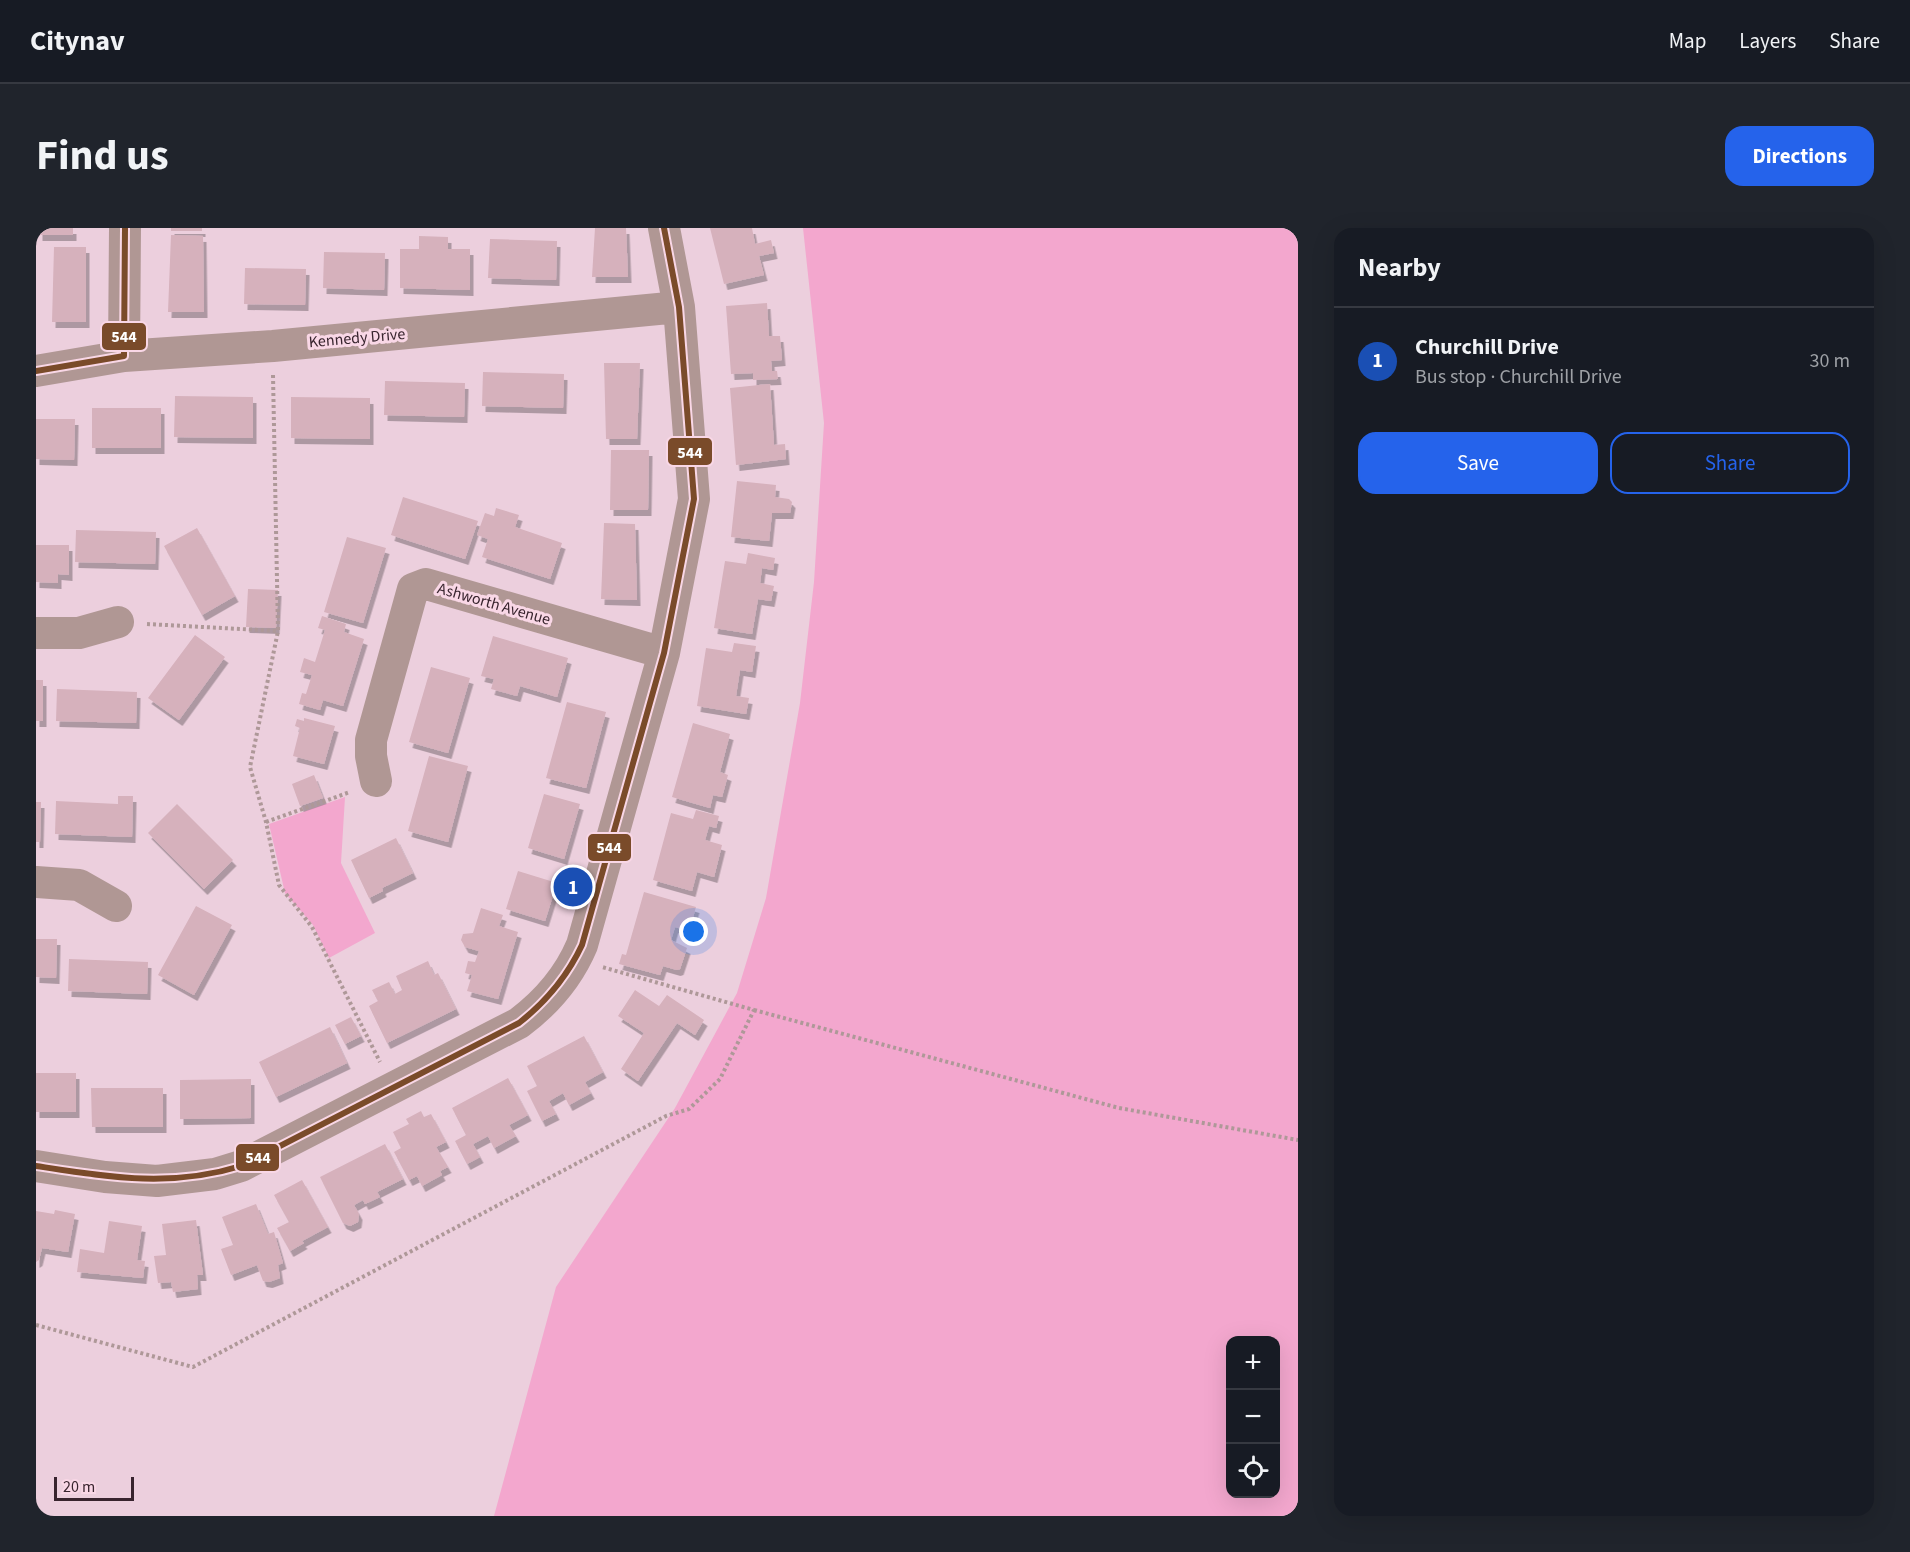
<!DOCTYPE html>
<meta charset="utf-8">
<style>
body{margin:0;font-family:"Source Sans 3",sans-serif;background:#20242c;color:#f1f3f6}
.controls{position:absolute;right:18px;bottom:18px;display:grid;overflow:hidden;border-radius:12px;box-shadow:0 6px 24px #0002}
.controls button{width:54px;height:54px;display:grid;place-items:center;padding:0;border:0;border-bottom:2px solid #363941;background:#171b24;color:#f1f3f6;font:30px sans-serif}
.scale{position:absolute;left:18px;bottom:15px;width:80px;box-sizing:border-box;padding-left:6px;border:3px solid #38242e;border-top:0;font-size:16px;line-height:21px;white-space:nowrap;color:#38242e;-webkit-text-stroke:4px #f9d7e6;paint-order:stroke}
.you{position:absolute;left:658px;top:704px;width:21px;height:21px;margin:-15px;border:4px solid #fff;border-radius:50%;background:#1a73e8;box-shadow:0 0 0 9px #1a73e833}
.badge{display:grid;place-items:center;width:39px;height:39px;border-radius:50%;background:#2563eb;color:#fff;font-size:20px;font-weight:700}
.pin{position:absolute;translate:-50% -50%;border:3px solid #fff;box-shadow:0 2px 6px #0006}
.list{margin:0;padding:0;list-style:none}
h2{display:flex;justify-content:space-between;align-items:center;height:78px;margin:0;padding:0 24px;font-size:26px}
h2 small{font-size:20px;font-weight:400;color:#9ea1a6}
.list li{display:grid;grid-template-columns:39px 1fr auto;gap:18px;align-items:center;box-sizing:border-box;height:108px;padding:0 24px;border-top:2px solid #363941}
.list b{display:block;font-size:22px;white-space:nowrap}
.list p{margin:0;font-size:20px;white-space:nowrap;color:#9ea1a6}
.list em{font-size:20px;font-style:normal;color:#9ea1a6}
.actions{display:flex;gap:12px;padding:18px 24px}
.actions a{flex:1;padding:14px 0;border:2px solid #2563eb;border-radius:18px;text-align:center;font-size:21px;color:#2563eb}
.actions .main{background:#2563eb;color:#fff}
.icon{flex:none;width:33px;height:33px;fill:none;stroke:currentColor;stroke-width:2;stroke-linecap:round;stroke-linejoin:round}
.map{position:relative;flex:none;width:1262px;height:1288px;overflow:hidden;border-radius:18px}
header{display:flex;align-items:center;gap:36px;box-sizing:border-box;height:84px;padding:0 30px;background:#171b24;border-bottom:2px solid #363941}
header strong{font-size:28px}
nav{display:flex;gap:33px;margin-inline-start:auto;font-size:21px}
.intro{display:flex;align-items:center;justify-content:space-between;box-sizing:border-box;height:144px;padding:0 36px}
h1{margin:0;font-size:42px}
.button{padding:15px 27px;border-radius:18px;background:#2563eb;color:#fff;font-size:21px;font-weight:700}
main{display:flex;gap:36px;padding:0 36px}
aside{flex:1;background:#171b24;border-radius:18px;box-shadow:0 6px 24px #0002}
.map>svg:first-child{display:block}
.green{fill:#f3a7ce;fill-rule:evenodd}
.building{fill:#d6b1bc;filter:url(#shadow)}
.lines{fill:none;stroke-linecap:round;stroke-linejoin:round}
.path{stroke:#ae9898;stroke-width:4;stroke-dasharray:3 3;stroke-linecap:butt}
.street{stroke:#b09794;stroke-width:32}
.bus-1-casing{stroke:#f9d7e6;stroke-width:10}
.bus-1{stroke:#7a4b2a;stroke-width:6}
.labels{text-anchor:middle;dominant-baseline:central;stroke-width:6;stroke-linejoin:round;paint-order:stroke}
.street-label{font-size:16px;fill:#38242e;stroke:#f9d7e6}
.line-badge{stroke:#f9d7e6;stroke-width:2}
.badge-label{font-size:16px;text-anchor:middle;font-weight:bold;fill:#fff}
</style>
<header>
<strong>Citynav</strong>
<nav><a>Map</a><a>Layers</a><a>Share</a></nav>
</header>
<div class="intro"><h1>Find us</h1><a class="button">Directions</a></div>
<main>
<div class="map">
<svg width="1262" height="1288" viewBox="0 0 1262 1288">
<defs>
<filter id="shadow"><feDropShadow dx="3.5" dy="6" stdDeviation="0" flood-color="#0004"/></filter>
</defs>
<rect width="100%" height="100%" fill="#eccfdd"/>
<path class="green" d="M767,0H1262V1288H458L520,1059L639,880L701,765L730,670L764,475L778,354L788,195ZM1194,1112H1240V1266H1194Z
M309,569L305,635L339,705L293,730L277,697L249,665L233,596Z"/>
<path class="building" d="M3,0H37V7H3Z
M135,0H166V3H135Z
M559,0H590L592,49H556Z
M674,0H716L719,16L735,12L738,25L723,28L728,47L688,56Z
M135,7L167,8L168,84H132Z
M383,8L412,9V21H434V62L364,60V21H383Z
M454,11L521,13L520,52L452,50Z
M18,19H50V94H16Z
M288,24L349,25L348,62L287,60Z
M209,40L270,41L269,77L208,76Z
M731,75L733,108H744L746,132L735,133L736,143H741L742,151L717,152V145L695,146L690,78Z
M568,135H604L601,211H570Z
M447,144L528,146L527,180L446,178Z
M349,153L429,155L428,189L348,187Z
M734,156L738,217L749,216L750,231L700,237L694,160Z
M139,168L217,169V210L138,209Z
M255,169L334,170V211L255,210Z
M56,180H125V220H56Z
M0,191H39L38,232L0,231Z
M575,222H613L612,282H574Z
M701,253L740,257L739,269L753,271L756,274L754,285H736L733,313L695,309Z
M367,269L442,293L429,331L355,307Z
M460,280L483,287L479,299L526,315L514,351L446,329L452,311L441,307L449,285L458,288Z
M568,295L599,296L601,372L565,371Z
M161,300L199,368L166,387L128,318Z
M40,302L120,304L119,336L39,334Z
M311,309L350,320L327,395L288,384Z
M0,317H33V347L22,346V355L0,354Z
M712,325L739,330L737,342L726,340L724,355L738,358L735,373L722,371L716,406L678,400L689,333L710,336Z
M212,361L242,362L240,400L210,399Z
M286,388L310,396L308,404L328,411L307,478L287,472L284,482L263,476L266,465L270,466L276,447L264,444L268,430L279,434L289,402L282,400Z
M159,407L189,429L143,492L112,470Z
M457,408L532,430L521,469L484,458L481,468L455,461L458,451L445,448Z
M698,415L720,418L716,444L704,442L700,468L713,470L710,486L661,478L670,420L696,424Z
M395,439L434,450L412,525L373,514Z
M0,452H7V493H0Z
M21,461L101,464L100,495L20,493Z
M531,474L570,484L550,560L510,550Z
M268,490L299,498L288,536L257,528L264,500L259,498L261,491L268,493Z
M657,495L694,506L684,544L692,547L686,569L677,567L674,580L636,569Z
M393,528L432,538L412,614L372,603Z
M278,547L287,570L264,578L256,556Z
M508,566L544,576L528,631L492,620Z
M82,568H97L96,609L19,606L20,573L82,576Z
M0,574H5L4,614H0Z
M141,576L197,632L168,661L112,605Z
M660,582L683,588L680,600L673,598L669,612L686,617L678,649L661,644L656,663L617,652L635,585L657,591Z
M360,610L377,645L346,660L347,663L333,670L315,632Z
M482,643L521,655L509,693L470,681Z
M608,664L660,679L653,703L639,699L635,712L651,720L644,741L641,742L627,738L624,747L583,736L586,726L590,727Z
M160,678L196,697L158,767L122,747Z
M445,680L467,687L463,698L482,704L462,771L431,763L436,747L429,745L432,733L439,734L443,723L429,719L425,712L427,706L437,705Z
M0,711H21L20,750L0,749Z
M33,731L112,734L111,766L32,763Z
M392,733L398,747L402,745L420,781L351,815L333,778L342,773L336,762L353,754L359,766L366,762L360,748Z
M599,762L623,778L631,767L668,792L659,807L641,795L602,853L585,841L608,805L582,788Z
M315,789L325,808L309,816L299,797Z
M294,799L311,835L240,869L223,834Z
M548,808L567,844L549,854L555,865L533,877L527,865L513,873L520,886L506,893L491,863L501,858L491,838Z
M0,845H40V884H0Z
M472,850L492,887L473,897L480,908L458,920L452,908L437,916L444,929L431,936L419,913L430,907L416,880Z
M215,851V890L144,891V852Z
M55,860H127V899H56Z
M385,883L388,889L395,886L410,914L400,919L412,939L404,943L406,947L386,958L381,948L373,952L358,924L365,920L357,904L373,896L370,891Z
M349,916L367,951L341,964L344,969L329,976L327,972L318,977L323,986L322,994L314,998L307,995L284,949Z
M266,952L292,999L266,1013L268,1015L254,1023L241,1000L253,994L238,967Z
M220,976L232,1006L238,1004L247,1035L242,1037L244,1050L233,1054L227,1053L221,1037L195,1047L185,1021L197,1017L186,989Z
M19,982L39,986L32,1024L6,1020L3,1032L0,1034V983L18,986Z
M160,992L167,1047H161L162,1061L137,1064L135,1054L122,1055L118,1028L130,1027L126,996Z
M73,993L106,998L101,1032L109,1033L107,1050L41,1044L44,1021L68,1025Z"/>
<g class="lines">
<path class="path" d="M237,147L242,403L214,539L230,594L243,657L276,699L344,834
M111,396L242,403
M230,594L314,564
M718,782L1083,880L1262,912
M0,1097L157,1139L630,888L653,881L684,851L718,782L566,739"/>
<path class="street" d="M88,128L89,0
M0,143L88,128L237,118L643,79
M0,405H43L82,394
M340,553L335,528V512L377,361L390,356L628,425
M0,654L43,657L80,678
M0,938L69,949L121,953L179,946L205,938L483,795C511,774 532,750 546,717L628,425L658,271L643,79L628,0"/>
<g class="bus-1-casing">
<path id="bus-1" d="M0,143L88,128L89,0
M0,938C72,949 134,960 205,938L483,795C511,773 531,749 546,717L628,425L658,271L643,79L628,0"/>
</g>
<use href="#bus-1" class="bus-1"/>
</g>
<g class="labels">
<g class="street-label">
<text transform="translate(321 110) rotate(-5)">Kennedy Drive</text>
<text transform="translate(458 376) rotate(16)">Ashworth Avenue</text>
</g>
</g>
<g class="line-badge">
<rect x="65" y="94" width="46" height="29" rx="6" fill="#7a4b2a"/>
<rect x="631" y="209" width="46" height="29" rx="6" fill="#7a4b2a"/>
<rect x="551" y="605" width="45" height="29" rx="6" fill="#7a4b2a"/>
<rect x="199" y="915" width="45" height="29" rx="6" fill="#7a4b2a"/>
</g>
<g class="badge-label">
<text x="88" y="114">544</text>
<text x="654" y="230">544</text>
<text x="573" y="625">544</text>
<text x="222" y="935">544</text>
</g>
</svg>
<div class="controls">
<button>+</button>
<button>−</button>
<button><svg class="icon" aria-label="locate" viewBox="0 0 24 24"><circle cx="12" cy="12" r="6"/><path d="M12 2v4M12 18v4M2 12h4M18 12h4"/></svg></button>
</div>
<div class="scale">20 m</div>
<div class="you"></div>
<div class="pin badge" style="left:537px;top:659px;background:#1a4fb4">1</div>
</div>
<aside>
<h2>Nearby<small></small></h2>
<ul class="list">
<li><span class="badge" style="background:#1a4fb4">1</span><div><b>Churchill Drive</b><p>Bus stop · Churchill Drive</p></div><em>30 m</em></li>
</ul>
<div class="actions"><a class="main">Save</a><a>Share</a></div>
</aside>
</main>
